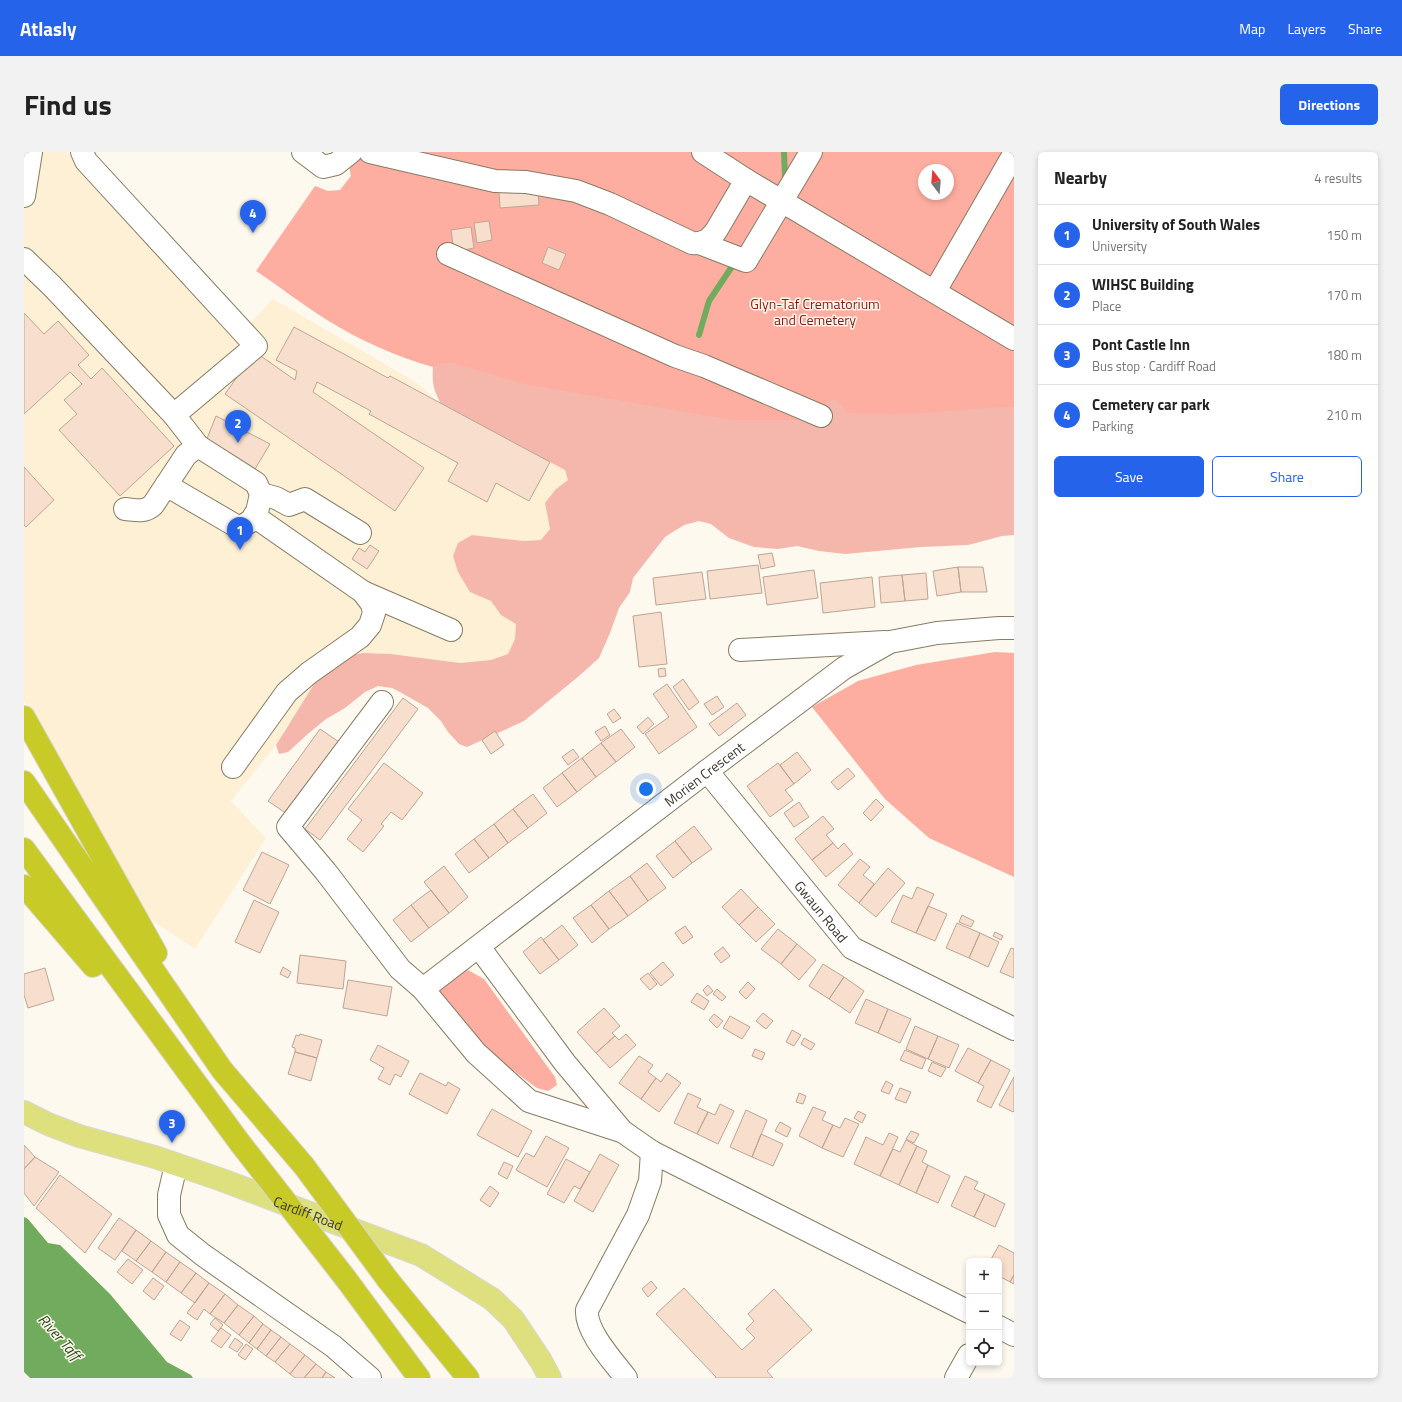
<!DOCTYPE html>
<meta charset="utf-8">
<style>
body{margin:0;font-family:"Titillium Web",sans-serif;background:#f2f2f2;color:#222}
.controls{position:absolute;right:12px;bottom:12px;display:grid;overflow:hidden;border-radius:6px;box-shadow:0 2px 6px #0003}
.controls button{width:36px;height:36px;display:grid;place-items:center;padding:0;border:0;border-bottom:1px solid #e0e0e0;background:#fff;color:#222;font:20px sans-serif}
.compass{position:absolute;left:894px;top:12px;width:36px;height:36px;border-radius:50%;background:#fff;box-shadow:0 2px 6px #0003;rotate:344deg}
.you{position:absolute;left:622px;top:637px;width:14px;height:14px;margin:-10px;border:3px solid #fff;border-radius:50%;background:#1a73e8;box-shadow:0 0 0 6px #1a73e833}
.badge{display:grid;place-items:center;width:26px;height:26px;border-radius:50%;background:#2563eb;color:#fff;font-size:13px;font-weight:700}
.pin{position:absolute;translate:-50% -33px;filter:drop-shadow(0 1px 2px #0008)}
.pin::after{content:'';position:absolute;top:21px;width:14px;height:12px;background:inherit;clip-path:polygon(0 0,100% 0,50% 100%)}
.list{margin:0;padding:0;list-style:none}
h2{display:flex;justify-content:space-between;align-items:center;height:52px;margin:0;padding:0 16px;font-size:17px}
h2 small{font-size:13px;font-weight:400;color:#767676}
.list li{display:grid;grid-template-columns:26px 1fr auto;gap:12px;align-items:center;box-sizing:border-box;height:60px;padding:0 16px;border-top:1px solid #e0e0e0}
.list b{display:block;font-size:15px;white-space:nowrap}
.list p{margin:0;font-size:13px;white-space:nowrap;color:#767676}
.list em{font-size:13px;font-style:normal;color:#767676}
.actions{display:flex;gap:8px;padding:12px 16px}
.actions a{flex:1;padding:9px 0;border:1px solid #2563eb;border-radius:6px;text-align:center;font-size:14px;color:#2563eb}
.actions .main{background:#2563eb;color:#fff}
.icon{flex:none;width:22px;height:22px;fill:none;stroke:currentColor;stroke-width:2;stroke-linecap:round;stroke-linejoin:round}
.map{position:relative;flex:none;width:990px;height:1226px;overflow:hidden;border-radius:6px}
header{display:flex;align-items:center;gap:24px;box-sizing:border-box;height:56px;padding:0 20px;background:#2563eb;color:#fff}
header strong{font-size:19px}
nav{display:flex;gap:22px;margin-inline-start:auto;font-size:14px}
.intro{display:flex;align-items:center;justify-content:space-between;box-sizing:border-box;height:96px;padding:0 24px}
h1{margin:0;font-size:28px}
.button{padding:10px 18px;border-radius:6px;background:#2563eb;color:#fff;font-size:14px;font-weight:700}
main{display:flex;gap:24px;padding:0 24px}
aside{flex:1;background:#fff;border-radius:6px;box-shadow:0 2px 6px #0003}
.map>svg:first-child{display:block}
.built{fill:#fef0d5}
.green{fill:#fdaea0;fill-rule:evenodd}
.forest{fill:#f5b6ac}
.water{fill:#71ac5e}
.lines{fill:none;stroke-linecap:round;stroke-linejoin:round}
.stream{stroke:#71ac5e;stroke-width:6}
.building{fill:#f8decc;stroke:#bda594}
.minor-casing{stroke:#877b63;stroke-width:24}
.major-casing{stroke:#d8d7d5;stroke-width:24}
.highway-casing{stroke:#d8d7d5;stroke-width:24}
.minor{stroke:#fff;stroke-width:22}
.major{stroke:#dee07d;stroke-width:22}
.highway{stroke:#c8cb27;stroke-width:22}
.highway-bridge-casing{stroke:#d8d7d5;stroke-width:24;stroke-linecap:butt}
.highway-bridge{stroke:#c8cb27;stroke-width:22}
.labels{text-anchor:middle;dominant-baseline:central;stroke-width:3;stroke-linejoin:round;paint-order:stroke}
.park-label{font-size:14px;fill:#8d150b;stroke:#fef9ee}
.street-label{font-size:14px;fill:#3c372d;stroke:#fef9ee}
.water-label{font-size:15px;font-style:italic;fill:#214812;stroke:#fef9ee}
</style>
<header>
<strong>Atlasly</strong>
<nav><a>Map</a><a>Layers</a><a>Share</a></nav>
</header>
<div class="intro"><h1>Find us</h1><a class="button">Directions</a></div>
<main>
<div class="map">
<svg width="990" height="1226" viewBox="0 0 990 1226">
<rect width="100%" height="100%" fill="#fef9ee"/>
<path class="built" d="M0,0H43L213,186L249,147L395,232L417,252L541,318L544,328L532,337L521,351L526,377L517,388L500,389L448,383L446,440L467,449L477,463L493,472L491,487L484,502L467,508L436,511L368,502L339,501L263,573L252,593L207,649L242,686L171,797L122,764L0,549Z"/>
<path class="green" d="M311,0H990V319L618,318L409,215C373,205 335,188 303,168C279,153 256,135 232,119L291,34L304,39L316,38L327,24L325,14ZM900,18H924V42H900Z
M971,500L990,501V725L905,686L861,647L788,555L834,529L892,513Z
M444,818L460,827L531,925L533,933L524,939L513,936L456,894L415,845L418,831L429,822Z"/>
<path class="forest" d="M417,211H430L500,232L708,268H771L797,264L804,249L811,247L824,261C853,263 884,263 913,260C939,258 964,255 990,255V383L978,384L944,393L897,395L821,402L795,399L773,394L754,397L730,395L705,386L687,372L675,369L660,373L641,385L609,426L606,440L595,456L586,481L575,506L555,524L500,569L443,595L435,592L424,580L417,569L404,556L374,539L368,536L354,534L341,540L321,556L302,567L285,581L264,600L255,602L252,593L299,518L321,505L339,501L367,502L436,511L467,508L484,502L491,487L492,472L477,463L467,449L446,440L434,420L429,404L434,391L448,383L500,389L517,388L526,377L521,351L532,337L544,328L541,318L417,252C409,237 408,231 409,215Z"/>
<path class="water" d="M0,1065L4,1067L24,1091L36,1093L86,1142L143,1210L167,1223L169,1226H6L0,1220Z"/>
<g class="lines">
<path class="stream" d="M760,30L761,26L760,0
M675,183L685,149L711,110"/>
</g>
<path class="building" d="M514,36L515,53L476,56L475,39Z
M465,69L468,88L453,91L450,71Z
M447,75L450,96L430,100L427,78Z
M524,95L542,102L535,118L518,111Z
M0,161L20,182L34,169L65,203L54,213L67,227L78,216L150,294L96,344L35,278L53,262L40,248L58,232L46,220L0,262Z
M270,175L364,226L366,224L526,310L505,349L472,331L463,350L424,329L434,311L345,262L347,259L293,230L289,240L400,316L371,359L201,242L231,200L271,228L273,219L252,208Z
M192,264L246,292L231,317L182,289Z
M0,315L30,348L2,375L0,373Z
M346,393L355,399L343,417L328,407L335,396L341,400Z
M748,401L751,414L737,417L734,403Z
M734,413L738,441L686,447L683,419Z
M934,415H959L963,440H937Z
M934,415L937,440L913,444L909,419Z
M790,418L794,446L743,453L739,425Z
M678,420L682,447L632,453L629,426Z
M902,421L904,447L881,449L878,423Z
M878,423L881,449L857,451L855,425Z
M848,425L851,455L799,461L796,431Z
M637,460L643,512L615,515L609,464Z
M641,516L642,524L635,525L634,517Z
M659,527L675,550L665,558L649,535Z
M643,532L673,575L635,602L621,582L645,565L629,542Z
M693,544L700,555L688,563L680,552Z
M379,546L394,557L296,688L281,677Z
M713,551L722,563L695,584L685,572Z
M590,557L597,566L589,571L583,562Z
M624,565L630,572L619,582L613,575Z
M581,574L586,583L577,589L571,580Z
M296,577L315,590L263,662L244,649Z
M597,577L611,595L592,610L577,591Z
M471,579L480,593L467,602L458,588Z
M577,591L592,610L572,625L558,606Z
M549,597L555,605L544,613L538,605Z
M773,600L787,618L770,632L756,613Z
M558,606L572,625L553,640L538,621Z
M360,611L399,641L378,668L367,660L357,672L360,674L339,700L323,687L338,668L324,657Z
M754,611L770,632L761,638L769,648L746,665L723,634Z
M824,616L831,624L814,638L807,630Z
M538,621L553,640L533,655L519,636Z
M509,642L523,661L504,676L489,657Z
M852,647L860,655L847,669L839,661Z
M775,650L785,665L770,675L760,661Z
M489,657L504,676L484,691L470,672Z
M799,664L810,677L802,683L809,691L788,708L771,687Z
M470,672L484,691L465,706L450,687Z
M670,674L688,697L668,711L651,689Z
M450,687L465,706L445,721L431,702Z
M651,689L668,711L649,726L632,704Z
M809,691L814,697L820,691L829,702L802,725L788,708Z
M238,700L265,713L246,752L219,738Z
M836,707L846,715L839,723L850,732L835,751L814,733Z
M623,711L642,736L624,749L606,724Z
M420,714L444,745L425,761L400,730Z
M864,716L881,731L852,765L835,751Z
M606,724L624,749L604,764L585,739Z
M893,735L910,742L892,781L867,770L879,743L888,747Z
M717,737L734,755L715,773L698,755Z
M407,738L425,761L405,776L387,753Z
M585,739L604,764L585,777L567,753Z
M230,748L255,760L236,801L211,790Z
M387,753L405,776L387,790L369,768Z
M567,753L585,777L568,791L549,766Z
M904,754L923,762L911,789L892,781Z
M734,755L751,772L732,790L715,773Z
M938,763L950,769L947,775L935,770Z
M933,771L956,781L945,806L922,796Z
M538,773L554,793L535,808L519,788Z
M661,774L669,785L659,792L651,781Z
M754,777L773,792L757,812L737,797Z
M971,780L979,784L977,788L969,784Z
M956,781L975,790L964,815L945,806Z
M517,785L535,808L516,822L499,800Z
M773,792L792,808L775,828L757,812Z
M699,795L706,804L697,811L690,802Z
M987,796L990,797V826L976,820Z
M276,803L322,809L319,837L273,831Z
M639,810L650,823L637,834L626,821Z
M799,812L820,825L805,847L785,834Z
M259,815L267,820L264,826L256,822Z
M21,816L30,848L4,856L0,843V822Z
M624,821L633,832L626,838L616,827Z
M820,825L840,839L826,861L805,847Z
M324,828L368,835L363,864L319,856Z
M724,830L731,837L722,847L715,840Z
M684,833L689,839L683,844L679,838Z
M693,837L702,845L698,849L689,842Z
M673,841L685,849L680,858L667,850Z
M842,847L864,857L854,881L831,871Z
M580,856L596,874L588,881L591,884L572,901L553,880Z
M864,857L887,867L876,891L854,881Z
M739,861L749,869L742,877L732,869Z
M690,862L699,869L693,876L685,868Z
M706,864L726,875L718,887L699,876Z
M891,874L914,884L904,907L882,897Z
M768,878L777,883L770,894L762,890Z
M276,882L298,888L293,906L271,900V896L268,895L272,883L275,884Z
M602,882L612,893L586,916L572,901L591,884L595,888Z
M914,884L935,893L925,916L904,907Z
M780,886L791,892L787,898L777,892Z
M354,893L385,909L377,925L371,922L366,933L354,927L360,916L346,908Z
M944,896L967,908L954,931L931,919Z
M731,897L741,901L738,908L728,904Z
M881,898L902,907L898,917L876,908Z
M271,900L293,906L287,929L264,922Z
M615,904L629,913L624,920L632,926L617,947L595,931Z
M967,908L986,918L967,956L953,949L960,934L954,931Z
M908,910L922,916L917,925L904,919Z
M396,921L422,934L424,930L436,937L423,962L385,942Z
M643,921L657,931L635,960L617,947L632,926L637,930Z
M990,925V959L989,960L975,953Z
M862,929L869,933L865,942L857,939Z
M876,936L887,940L882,951L871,947Z
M664,941L677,947L673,955L684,960L673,982L650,971Z
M775,941L782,944L779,952L772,950Z
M696,952L710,959L694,992L673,982L684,960L691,963Z
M789,955L802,960L798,968L809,973L798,996L775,984Z
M468,957L508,979L494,1005L453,983Z
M722,958L743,968L728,1005L706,995Z
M834,959L842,963L838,971L830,966Z
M821,966L835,972L819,1005L798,996L809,973L816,976Z
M756,970L767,976L763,985L751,979Z
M887,979L895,982L890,991L882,987Z
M865,981L874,985L856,1024L830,1012L842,985L859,993Z
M737,982L759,992L749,1014L728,1005Z
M522,984L545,996L523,1035L492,1018L502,1001L510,1005Z
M882,988L893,994L875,1033L856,1024L869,997L876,1000Z
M0,993L11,1005L0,1017Z
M893,994L903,999L898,1010L904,1013L892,1041L875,1033Z
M576,1002L595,1013L569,1060L550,1049Z
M11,1005L35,1020L10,1054L0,1041V1017Z
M542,1007L566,1020L556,1037L550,1034L540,1051L523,1042Z
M480,1010L489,1014L483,1027L474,1022Z
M904,1013L926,1024L914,1051L892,1041Z
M36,1023L88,1062L61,1101L12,1056Z
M941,1024L954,1030L950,1037L961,1042L950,1065L927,1054Z
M466,1034L475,1041L466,1055L456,1048Z
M961,1042L981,1052L971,1075L950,1065Z
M95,1066L112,1078L91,1108L74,1096Z
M112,1078L127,1089L112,1109L98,1099Z
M127,1089L142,1100L128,1120L112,1109Z
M975,1093L990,1101V1123L986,1130L975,1124V1109H966Z
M142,1100L156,1110L142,1130L128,1120Z
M104,1107L119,1118L108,1132L93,1120Z
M156,1110L172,1121L157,1141L142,1130Z
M172,1121L185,1131L171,1151L157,1141Z
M990,1123V1132L986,1130Z
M129,1126L140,1134L130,1148L119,1139Z
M627,1129L633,1136L624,1145L618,1137Z
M185,1131L201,1142L186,1162L180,1157L173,1168L163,1161Z
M660,1136L718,1198L731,1186L722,1177L730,1169L724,1162L750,1137L788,1178L743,1219L749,1226H691L692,1225L632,1162Z
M201,1142L214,1153L200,1171L186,1162Z
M214,1153L230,1164L215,1183L200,1171Z
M230,1164L239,1172L225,1191L215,1183Z
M191,1166L199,1173L194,1179L186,1172Z
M156,1168L166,1175L157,1189L146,1182Z
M239,1172L247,1178L233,1197L225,1191Z
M197,1176L207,1183L197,1196L187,1189Z
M247,1178L257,1185L242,1204L233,1197Z
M257,1185L266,1192L251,1210L242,1204Z
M211,1186L219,1192L213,1200L205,1195Z
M222,1192L229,1197L221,1208L214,1203Z
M266,1192L281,1203L266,1222L251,1210Z
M281,1203L292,1212L280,1226H271L266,1222Z
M292,1212L302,1220L298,1226H280Z
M302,1220L311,1226H298Z"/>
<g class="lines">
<g class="minor-casing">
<g id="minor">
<path d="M58,0L62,9L232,194L150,263"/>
<path d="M279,0L299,15L312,12L327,0"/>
<path d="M346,0L471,29L502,30L552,39L586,52L668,91C680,92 685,88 692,79L722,28L679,0"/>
<path d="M722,28L990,187"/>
<path d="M0,44L7,0"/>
<path d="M678,92L722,109L787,0"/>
<path d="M424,102L651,204L680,214L797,264"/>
<path d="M0,107L28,134L150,263L174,294"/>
<path d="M911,139L990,2"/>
<path d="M237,342L252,346L265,353L281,347L336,381"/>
<path d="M101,357C112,358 120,361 129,353L162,303L174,294L232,331L237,342L233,360L227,369L220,373L214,375L142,333"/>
<path d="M230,364L339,440L427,478"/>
<path d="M716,498L861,490"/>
<path d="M358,550L264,675L302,720L376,817L399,837L452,901L505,949L597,979"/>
<path d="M209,615L263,540L285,521L336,485L346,473L350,461L348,452L339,440"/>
<path id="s1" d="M683,619L828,796L990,877"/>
<path d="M455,795L541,911L598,979L628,1000L945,1160"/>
<path id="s2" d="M399,837L683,619L820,516L866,490L913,481L975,476H990"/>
<path d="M152,1013L145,1043V1063L154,1083L179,1103L309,1194L346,1226"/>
<path d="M975,1175L990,1183"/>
<path d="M602,1226C589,1209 561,1179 563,1158L614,1063L626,1029L628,1000"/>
<path d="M932,1226L945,1203"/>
</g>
</g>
<g class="major-casing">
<g id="major">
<path id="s3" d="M0,960L24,972L55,984L131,1005L198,1028L397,1103L468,1147L489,1167L517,1209L526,1226"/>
</g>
</g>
<g class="highway-casing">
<path id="highway" d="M0,565L132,801
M0,630L198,918L280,1014
M0,697L216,991
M0,734L69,814
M322,1127L395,1226
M364,1128L444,1226"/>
</g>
<use href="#minor" class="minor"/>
<use href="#major" class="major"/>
<use href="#highway" class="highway"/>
<g class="highway-bridge-casing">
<path id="highway-bridge" d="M216,991L322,1127
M280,1014L364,1128"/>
</g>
<use href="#highway-bridge" class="highway-bridge"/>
</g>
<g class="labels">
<g class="park-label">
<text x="791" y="151">Glyn-Taf Crematorium<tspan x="791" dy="16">and Cemetery</tspan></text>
</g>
<g class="street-label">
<text stroke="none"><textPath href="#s2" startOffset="354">Morien Crescent</textPath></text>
<text stroke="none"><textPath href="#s1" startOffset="181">Gwaun Road</textPath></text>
<text stroke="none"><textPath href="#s3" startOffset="302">Cardiff Road</textPath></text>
</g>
<g class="water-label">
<text transform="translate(36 1185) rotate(48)">River Taff</text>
</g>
</g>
</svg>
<div class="controls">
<button>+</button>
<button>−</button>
<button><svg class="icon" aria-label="locate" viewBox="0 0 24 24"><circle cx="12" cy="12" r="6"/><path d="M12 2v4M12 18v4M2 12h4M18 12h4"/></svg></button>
</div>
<svg class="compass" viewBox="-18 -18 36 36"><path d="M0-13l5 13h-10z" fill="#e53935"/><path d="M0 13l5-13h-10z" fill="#767676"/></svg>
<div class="you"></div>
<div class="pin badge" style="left:216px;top:398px">1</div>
<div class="pin badge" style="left:214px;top:291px">2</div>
<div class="pin badge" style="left:148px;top:991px">3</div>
<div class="pin badge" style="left:229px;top:81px">4</div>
</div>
<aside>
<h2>Nearby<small>4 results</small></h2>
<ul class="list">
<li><span class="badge">1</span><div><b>University of South Wales</b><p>University</p></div><em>150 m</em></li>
<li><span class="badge">2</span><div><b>WIHSC Building</b><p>Place</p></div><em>170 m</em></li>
<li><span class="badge">3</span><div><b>Pont Castle Inn</b><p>Bus stop · Cardiff Road</p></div><em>180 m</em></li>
<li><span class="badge">4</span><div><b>Cemetery car park</b><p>Parking</p></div><em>210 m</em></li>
</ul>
<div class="actions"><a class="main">Save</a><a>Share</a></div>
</aside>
</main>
